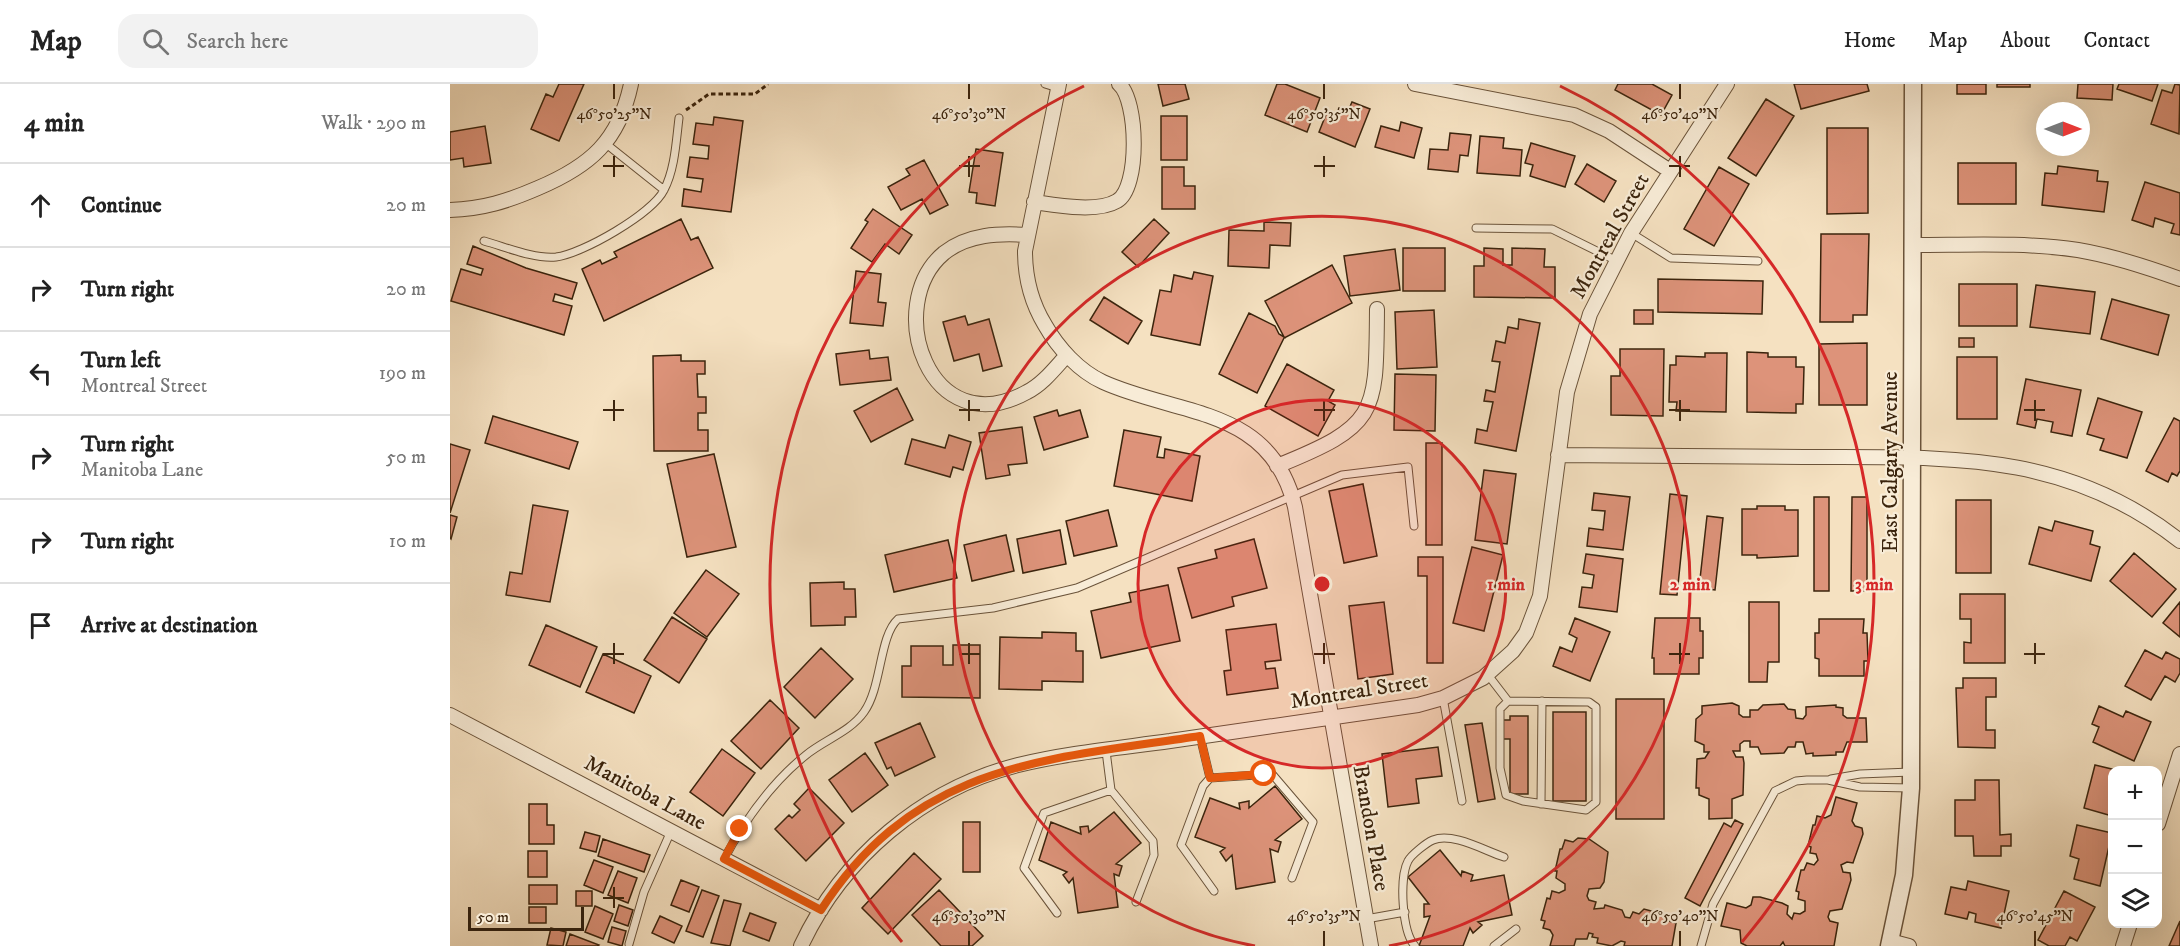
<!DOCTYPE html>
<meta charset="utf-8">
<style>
body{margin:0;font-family:"IM FELL DW Pica",serif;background:#f2f2f2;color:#222}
.controls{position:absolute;right:18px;bottom:18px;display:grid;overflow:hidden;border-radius:12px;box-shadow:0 6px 24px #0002}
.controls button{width:54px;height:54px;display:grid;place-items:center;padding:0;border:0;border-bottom:2px solid #e0e0e0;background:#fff;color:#222;font:30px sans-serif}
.compass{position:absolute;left:1586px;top:18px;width:54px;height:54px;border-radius:50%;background:#fff;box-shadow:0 6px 24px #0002;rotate:90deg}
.scale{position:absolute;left:18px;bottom:15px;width:116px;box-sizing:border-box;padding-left:6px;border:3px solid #3b240d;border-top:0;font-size:16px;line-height:21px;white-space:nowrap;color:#3b240d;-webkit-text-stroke:4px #f8ecd7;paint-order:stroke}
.stop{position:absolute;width:18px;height:18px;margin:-14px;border:4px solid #ea580c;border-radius:50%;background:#fff}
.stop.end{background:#ea580c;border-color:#fff;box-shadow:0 2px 6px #0008}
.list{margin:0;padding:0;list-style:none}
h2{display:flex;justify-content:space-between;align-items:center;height:78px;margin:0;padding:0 24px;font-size:26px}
h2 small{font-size:20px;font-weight:400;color:#767676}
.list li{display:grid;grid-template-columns:39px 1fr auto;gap:18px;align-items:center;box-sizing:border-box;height:84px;padding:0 24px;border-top:2px solid #e0e0e0}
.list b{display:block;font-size:22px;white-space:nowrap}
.list p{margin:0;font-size:20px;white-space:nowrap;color:#767676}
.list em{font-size:20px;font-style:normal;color:#767676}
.icon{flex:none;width:33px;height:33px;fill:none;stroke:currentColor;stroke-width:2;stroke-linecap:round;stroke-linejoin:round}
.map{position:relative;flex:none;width:1730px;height:862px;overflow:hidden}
header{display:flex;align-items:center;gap:36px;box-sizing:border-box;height:84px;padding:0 30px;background:#fff;border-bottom:2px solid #e0e0e0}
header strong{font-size:28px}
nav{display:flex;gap:33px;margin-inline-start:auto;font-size:21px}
.search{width:420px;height:54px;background:#f2f2f2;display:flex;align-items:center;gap:15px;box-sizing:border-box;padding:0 21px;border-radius:18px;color:#767676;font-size:22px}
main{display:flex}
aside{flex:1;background:#fff}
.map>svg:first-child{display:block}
.building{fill:#dd937a;stroke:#3b240d;stroke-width:1.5}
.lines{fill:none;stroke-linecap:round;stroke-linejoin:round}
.service-casing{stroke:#6a533a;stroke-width:9}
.minor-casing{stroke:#6a533a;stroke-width:16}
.tertiary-casing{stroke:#6a533a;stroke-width:19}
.path{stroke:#3b240d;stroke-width:3;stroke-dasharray:4.5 3;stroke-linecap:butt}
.service{stroke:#f8ecd7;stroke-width:7}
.minor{stroke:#f8ecd7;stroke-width:14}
.tertiary{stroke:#f8ecd7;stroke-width:16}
.route{stroke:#ea580c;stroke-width:8}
.ticks{fill:none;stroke:#3b240d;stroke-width:2}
.ring{fill:none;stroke:#d62828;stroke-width:3}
.labels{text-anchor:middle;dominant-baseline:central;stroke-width:4.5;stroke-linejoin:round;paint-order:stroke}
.street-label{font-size:22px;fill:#3b240d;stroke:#f8ecd7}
.ticks-label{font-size:15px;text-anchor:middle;fill:#3b240d;stroke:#f8ecd7;stroke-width:4.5;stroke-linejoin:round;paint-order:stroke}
.centre{fill:#d62828;stroke:#f8ecd7;stroke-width:3}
.ring-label{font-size:18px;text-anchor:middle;font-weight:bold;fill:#d62828;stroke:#f8ecd7;stroke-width:4.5;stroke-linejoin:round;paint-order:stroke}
</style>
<header>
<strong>Map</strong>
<div class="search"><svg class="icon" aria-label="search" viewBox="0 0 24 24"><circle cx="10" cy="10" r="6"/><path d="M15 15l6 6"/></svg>Search here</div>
<nav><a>Home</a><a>Map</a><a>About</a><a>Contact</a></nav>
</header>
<main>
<aside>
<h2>4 min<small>Walk · 290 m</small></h2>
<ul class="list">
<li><svg class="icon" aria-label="ahead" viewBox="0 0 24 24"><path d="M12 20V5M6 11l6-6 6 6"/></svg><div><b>Continue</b></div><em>20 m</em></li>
<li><svg class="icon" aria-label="right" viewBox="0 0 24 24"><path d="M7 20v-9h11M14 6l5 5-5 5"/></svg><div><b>Turn right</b></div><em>20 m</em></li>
<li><svg class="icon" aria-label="left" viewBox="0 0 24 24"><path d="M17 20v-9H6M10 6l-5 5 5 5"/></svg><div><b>Turn left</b><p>Montreal Street</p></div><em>190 m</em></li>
<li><svg class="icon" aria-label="right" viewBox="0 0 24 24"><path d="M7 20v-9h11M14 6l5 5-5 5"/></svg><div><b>Turn right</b><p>Manitoba Lane</p></div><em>50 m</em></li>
<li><svg class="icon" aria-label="right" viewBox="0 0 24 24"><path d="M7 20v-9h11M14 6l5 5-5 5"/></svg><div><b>Turn right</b></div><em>10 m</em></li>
<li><svg class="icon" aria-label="arrive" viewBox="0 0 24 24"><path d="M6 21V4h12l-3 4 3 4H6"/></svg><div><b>Arrive at destination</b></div></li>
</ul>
</aside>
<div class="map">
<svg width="1730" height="862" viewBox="0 0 1730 862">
<rect width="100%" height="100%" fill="#f5e1c1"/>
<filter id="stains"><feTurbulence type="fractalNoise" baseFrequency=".00333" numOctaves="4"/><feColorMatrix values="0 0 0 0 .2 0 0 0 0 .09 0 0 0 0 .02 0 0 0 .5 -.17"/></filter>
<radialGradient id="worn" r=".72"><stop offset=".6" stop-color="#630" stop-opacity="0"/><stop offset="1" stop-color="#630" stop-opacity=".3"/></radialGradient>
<path class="building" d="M109,0H134L109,57L81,45L96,10L103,13Z
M708,0H735L739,15L713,22Z
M827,0H835L870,14L857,48L815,31Z
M1168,0H1202L1222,11L1211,31L1165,6Z
M1344,0H1417L1419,7L1351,25Z
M1507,0H1536V10H1507Z
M1547,0H1580V3H1547Z
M1628,0H1663L1662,16L1627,14Z
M1669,0H1708L1702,17L1667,5Z
M1725,0L1730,1L1729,50L1701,40L1712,6L1722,9Z
M1316,15L1344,32L1306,92L1278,74Z
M902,18L920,25L905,63L869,48L877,28L886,31L889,24L898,27Z
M711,32H737V76H711Z
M264,33L293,37L281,128L232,122L234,105L251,108L253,95L237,93L240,73L258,75L259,62L243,60L246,39L263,41Z
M951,38L972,44L964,74L925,63L931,42L949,47Z
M35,42L41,79L14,83L13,74L0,76V48Z
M1377,44H1418V129L1377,130Z
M1000,49L1021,51L1018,72L1010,71L1008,88L978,85L980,65L998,66Z
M1030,52L1054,54L1053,64L1072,66L1070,92L1027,89Z
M1081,59L1125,72L1115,103L1080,92L1083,81L1075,79Z
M526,65L553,69L545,122L526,119L527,109L519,108Z
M474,76L498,121L480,130L472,115L451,126L438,103L460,91L456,85Z
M1508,79H1566V120H1508Z
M1137,80L1166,97L1154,118L1125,100Z
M1608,82L1648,87L1647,97L1658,98L1654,128L1592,121L1595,89L1607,90Z
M712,83H734V102H745V125H712Z
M1269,83L1299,100L1264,162L1234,145Z
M1695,98L1730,109V151L1721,149L1724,140L1705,134L1703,143L1682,136Z
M423,125L462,151L449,170L435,160L422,178L401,164L418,138L415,136Z
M231,135L241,156L248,153L263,184L154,237L132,185L150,176L152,180L167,173L164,168Z
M704,135L719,149L688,183L672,168Z
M814,138L841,139L840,162L820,161L819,184L778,182L779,146L814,147Z
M1371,150H1419L1417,231H1403V238H1370Z
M23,162L76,184L127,199L122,215L105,210L103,217L122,222L114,251L1,217L11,185L31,191L33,185L17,180Z
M953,164H995V207H953Z
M1034,164L1053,165V181H1062V164L1095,165L1094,183H1105V214L1024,213V182H1034Z
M945,165L950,206L900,212L894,172Z
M882,181L902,219L834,254L807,309L769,290L799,229L825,242L829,250L834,253L815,217Z
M406,187L431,190L428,218L436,219L433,242L400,239Z
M744,188L763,192L750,261L701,251L710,206L721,208L724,191L742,195Z
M1208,195L1313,197L1312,230L1208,228Z
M1509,200H1567V242H1509Z
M1586,201L1645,208L1640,250L1580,243Z
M654,213L692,237L678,260L640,236Z
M1662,215L1719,231L1708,271L1651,255Z
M984,226L987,283L947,285L945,228Z
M1184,226H1203V240H1184Z
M515,232L518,241L539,235L552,282L533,287L529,270L504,277L493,238Z
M1069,235L1090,239L1066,367L1025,359L1027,345L1037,347L1043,318L1034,317L1036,306L1045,308L1050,278L1042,277L1046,257L1055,259L1058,243L1068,245Z
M1509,254H1524V263H1509Z
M1417,259V321H1369V260Z
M1170,265H1214L1213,332L1161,331V292H1170Z
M419,266L420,275L438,273L441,296L390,301L386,270Z
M1297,268L1318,269V273H1346V283H1354L1353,320H1346V329L1297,328Z
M1255,269H1277L1276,328L1226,327L1227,318H1219L1220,281H1226V272L1255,273Z
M231,271V277H255V290H247L248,313H256V329H248V346H258V367H204L203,272Z
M1507,273H1547V335H1507Z
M837,280L884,306L878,317L885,321L868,352L815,322Z
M945,290L986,291L985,347L944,346Z
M1576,295L1631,306L1622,352L1601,348L1603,338L1587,335L1585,344L1567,340Z
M447,304L463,336L421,358L404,327Z
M1648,314L1692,328L1677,374L1650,366L1654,355L1637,350Z
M607,326L609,332L630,326L638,353L594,366L584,333Z
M43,332L128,358L119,385L35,359Z
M1724,334L1730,337V387L1727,392L1722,389L1718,398L1696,387Z
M572,343L577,379L558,381L560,391L536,395L529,349Z
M674,346L711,353L707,373L714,374L715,365L750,372L742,417L664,402Z
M499,351L521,358L513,386L503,383L500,393L455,380L462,355L495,364Z
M976,359H992V461H976Z
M0,360L20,366L0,429Z
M264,370L286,463L237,473L217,380Z
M1034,386L1066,390L1057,460L1025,456Z
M913,400L927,472L894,479L879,407Z
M1144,409L1180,413L1173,466L1137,462L1139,444L1153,446L1155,427L1142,426Z
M1220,410L1237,412L1227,511L1210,510Z
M1364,413H1379V507H1364Z
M1402,413H1417V507H1401Z
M1506,416H1541V489H1506Z
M83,421L118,427L100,518L56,511L60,488L72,490Z
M1307,422H1335V426H1348V472L1307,474V471H1292V425H1307Z
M658,426L667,462L624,472L616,437Z
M0,431L7,433L1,455L0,454Z
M1257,432L1273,434L1265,506L1249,504Z
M1605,437L1643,447L1640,460L1650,463L1641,497L1579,480L1589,443L1602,447Z
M610,446L616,480L573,489L567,455Z
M556,451L564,487L522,497L514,461Z
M804,455L817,504L782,513L784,522L742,534L728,484L767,474L765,466Z
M498,456L507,494L444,508L435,471Z
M1022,463L1053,471L1034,547L1003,539Z
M1684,469L1726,505L1702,533L1660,497Z
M1136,470L1173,475L1167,528L1129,523L1132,503L1142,504L1144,491L1133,489Z
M968,473H993V579H977V492H968Z
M256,486L289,510L257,553L224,529Z
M394,498V505H405L406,533H395V541L361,542L360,499Z
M718,501L730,557L651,574L641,527L681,518L679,509Z
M1510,510H1555V579H1514V558L1521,559V535H1510Z
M934,518L943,590L908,595L899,522Z
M1299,518H1329V578H1318L1317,598H1299Z
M1730,518V553L1713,539Z
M222,533L257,555L229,599L194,576Z
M1125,534L1160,548L1140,597L1103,582L1110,563L1122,568L1127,554L1119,550Z
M1205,534H1250V547H1253V574H1249V590H1204V574H1202Z
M1369,535H1414L1413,549H1417L1418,577H1414V592H1369V575L1365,574V549H1369Z
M826,540L831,576L815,578L816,585L825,584L828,604L777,611L774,587L781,586L776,546Z
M96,541L147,563L130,603L79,581Z
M592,548L626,549V567H633V598L592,597V606L549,605L550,553L592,554Z
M503,561H530V614L452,613V582H461V562H493V581H503Z
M371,564L403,595L365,634L334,603Z
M1695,566L1712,575L1716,568L1730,575V589L1725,598L1715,592L1701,616L1675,602Z
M153,570L201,592L184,629L136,608Z
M1513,594H1546V613H1536V646H1545V664L1508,663L1506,604H1513Z
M1166,615H1214V735H1166Z
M320,616L349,644L311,685L281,657Z
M1282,619L1289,622V630L1293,633H1300V626H1308L1313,621L1334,620L1338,625L1345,626L1346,634L1353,635L1356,631V623L1386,621V623L1393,624V631L1397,634H1416L1417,658H1397L1393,668H1386V671L1363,672V669L1356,670L1353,658H1346L1345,663H1338L1334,669L1311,670L1308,663H1300V657H1294L1290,660V667H1283L1286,673H1293L1294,679L1293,711L1282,715V734L1259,735V715L1249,711V704H1246L1247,675L1255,674L1259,668H1254V661L1245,657L1246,635L1252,630V622Z
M1649,622L1673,633L1676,627L1701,638L1684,677L1643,658L1649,643L1642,640Z
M1103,628H1136V717H1103Z
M1060,632H1078V710H1060V655H1052V636H1060Z
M470,639L485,673L445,692L441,683L437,685L425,659Z
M1032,639L1045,715L1028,718L1015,641Z
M988,663L992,692L966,695L969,719L938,723L932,670Z
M272,665L305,689L273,732L240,708Z
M415,669L438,701L402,728L379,696Z
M1645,681L1666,686H1662V732L1634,724Z
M1525,696H1549L1550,751L1561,750V762H1551V772H1524L1523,752H1505V716H1525Z
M825,702L852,735L825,756L831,758L828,768L820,765L825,798L786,805L782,771L776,777L770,768L775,764L745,753L760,714L790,725L789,719L799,717V724Z
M359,704L394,739L356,777L325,745L339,731L342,734L350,726L344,720Z
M1386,713L1407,719L1402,737L1405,742L1412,744L1413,750L1403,779L1397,778L1391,781L1393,788L1400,789L1401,796L1392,825L1380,827L1378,833L1380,837L1388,839L1384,862H1335L1333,858L1330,862H1297L1291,859L1290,846L1271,842L1277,819L1296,824L1301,821L1303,813H1310L1332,819L1338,822L1337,830L1342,835L1344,829L1350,830L1355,827V817L1348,815L1349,808L1346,807L1351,786H1354L1357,779L1364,781L1368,776L1366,770L1360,769L1361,763L1358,762L1363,741H1365L1367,732L1375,734L1381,731Z
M79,720H97V741H104V760H79Z
M664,728L691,759L666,780L672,782L669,792L664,790L668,823L628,829L623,794L619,799L613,791L617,788L589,776L601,738L631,750L630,743L638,742L639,748Z
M1285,736L1293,740L1250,822L1235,814L1274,739L1281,743Z
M513,738H530V788H513Z
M1627,741L1662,749L1650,802L1624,795L1629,775L1620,772Z
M135,748L150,752L146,768L130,764Z
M1128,754L1139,755L1158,768L1154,798L1150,804L1139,805L1137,812L1139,816L1146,818L1144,825L1154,824L1155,821L1172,826L1175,833L1180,834L1183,828L1189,830L1194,825L1216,831L1219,837L1226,839L1222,862H1174L1175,858L1171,857L1162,862L1147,859L1148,854L1142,853L1143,850L1139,849L1137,855H1126L1124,862H1100L1103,851L1100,846L1093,844L1095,837L1091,836L1097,814L1100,815L1102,807L1109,809L1115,806V800L1106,794L1107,787H1105L1110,765H1112L1115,756L1123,758Z
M153,755L200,771L194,788L148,772Z
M990,766L1011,792L1012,787L1023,791L1021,797L1054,791L1062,831L1028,838L1032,841L1023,849L1020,844L1013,862H969L980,832L974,833V820H979L958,793Z
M78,767H97V793H78Z
M464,769L491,795L438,850L412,824Z
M144,776L163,783L153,809L134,801Z
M168,787L187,794L178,819L158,811Z
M231,796L249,803L239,828L221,821Z
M1518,797L1559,807L1551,844L1525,838L1526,830L1519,828L1517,835L1495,830L1501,803L1516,806Z
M79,801H107V820H79Z
M252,806L269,812L253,853L236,847Z
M489,806L533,852L522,862H491L462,831Z
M126,807H142V822H126Z
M1614,807L1645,823L1627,857L1620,853L1615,862H1599L1588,856Z
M274,816L291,820L280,862L261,859Z
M169,821L183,826L178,842L164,837Z
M145,822L163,830L153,855L135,848Z
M79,823H96V839H79Z
M300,829L326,839L319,857L293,847Z
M210,832L232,842L224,859L202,849Z
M1730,837V862H1719Z
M162,843L176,847L172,862L158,858Z
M101,844L116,848L113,862L97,861Z
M120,850L149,861L148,862H116Z"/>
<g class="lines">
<g class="service-casing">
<path id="service" d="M595,0L608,4
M155,59L214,106
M1026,144L1102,145L1165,176
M1181,149L1221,174L1308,177
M34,157C56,163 83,175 106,173C132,170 202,130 214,106C225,85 226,58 229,34
M1038,591L1058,617
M993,614L1012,717
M1058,617L1139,618L1146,623V718L1136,726L1073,717L1056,711L1050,684V625Z
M750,652L760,694L753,702L731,761L764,807
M656,667L661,706L703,757L704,771L686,818
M760,694L822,690L863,738L842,794
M1381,695L1410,690L1461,688
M1091,720L1092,617
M274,775C295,736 321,699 356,671C374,656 400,648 414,628C432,603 429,552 448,535L543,524L627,504L892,391L958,383L964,442
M607,829L574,784L594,729L661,706
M916,835L955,828
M179,860L194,808L221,747
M965,862C952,848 949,794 958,777C961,771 976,759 983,756C1003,748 1035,767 1054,773
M1044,862L1066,845
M1251,862L1263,820L1325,707L1346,697L1357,696H1378L1410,703L1461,704"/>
</g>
<g class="minor-casing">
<path id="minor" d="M609,0L575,167C575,194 581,218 595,241C608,264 629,287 653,298C728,332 821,322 845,423L921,862
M965,0L1124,31L1159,47L1220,87
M584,118C605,121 647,129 667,117C690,104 688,16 669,0
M0,126C33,125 58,117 88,104C140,82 169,57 181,0
M578,151C549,149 518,150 494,169C432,221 479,362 577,308C593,300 605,284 617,271
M1463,161C1518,161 1574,158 1628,166C1664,172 1697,183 1730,195
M1108,371C1190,372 1272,373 1354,373C1494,374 1613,365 1730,457
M827,382C929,341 926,330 927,225
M0,631L371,826
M1708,740L1730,670
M1440,857L1459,862
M351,862C392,774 473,705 568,681C617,669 670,664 720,657C803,645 886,633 968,621L993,614L1033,594L1063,567L1076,549L1090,512L1117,308L1140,230L1181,149L1277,0
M1673,862L1680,840"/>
</g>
<g class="tertiary-casing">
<path id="tertiary" d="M1439,862L1454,791L1461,704L1463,0"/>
</g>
<path class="path" d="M236,26L259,10H305L318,0"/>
<use href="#service" class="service"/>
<use href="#minor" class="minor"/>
<use href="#tertiary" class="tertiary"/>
</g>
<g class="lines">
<path class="route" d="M290,745L274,775L371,826C466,679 593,676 750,652L760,694L814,690"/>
</g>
<path class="ticks" d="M164,0V15M519,0V15M874,0V15M1230,0V15M164,72V93M519,72V93M874,72V93M1230,72V93M153,82H174M509,82H530M864,82H885M1219,82H1240M164,316V337M519,316V337M874,316V337M1230,316V337M1585,316V337M153,326H174M509,326H530M864,326H885M1219,326H1240M1574,326H1595M164,559V580M519,559V580M874,559V580M1230,559V580M1585,559V580M153,570H174M509,570H530M864,570H885M1219,570H1240M1574,570H1595M164,803V824M153,814H174M519,847V862M874,847V862M1230,847V862M1585,847V862"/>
<circle cx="872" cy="500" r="184" fill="#d62828" fill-opacity=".12"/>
<g class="ring">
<circle cx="872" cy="500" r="184"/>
<path d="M805 862A368 368 0 1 1 939 862"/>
<path d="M452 858A552 552 0 0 1 634 2M1110 2A552 552 0 0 1 1292 858"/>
</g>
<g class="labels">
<g class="street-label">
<text transform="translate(1160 152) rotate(-61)">Montreal Street</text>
<text transform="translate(1440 378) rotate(-90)">East Calgary Avenue</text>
<text transform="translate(909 607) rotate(-9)">Montreal Street</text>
<text transform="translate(195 709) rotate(28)">Manitoba Lane</text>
<text transform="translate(921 744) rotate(80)">Brandon Place</text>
</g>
</g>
<g class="ticks-label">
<text x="164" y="35">46°50'25"N</text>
<text x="519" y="35">46°50'30"N</text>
<text x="874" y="35">46°50'35"N</text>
<text x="1230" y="35">46°50'40"N</text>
<text x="519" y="837">46°50'30"N</text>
<text x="874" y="837">46°50'35"N</text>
<text x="1230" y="837">46°50'40"N</text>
<text x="1585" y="837">46°50'45"N</text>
</g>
<circle cx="872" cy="500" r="9" class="centre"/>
<g class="ring-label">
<text x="1056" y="506">1 min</text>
<text x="1240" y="506">2 min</text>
<text x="1424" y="506">3 min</text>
</g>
<rect width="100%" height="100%" filter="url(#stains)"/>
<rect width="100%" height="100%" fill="url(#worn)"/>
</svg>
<div class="controls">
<button>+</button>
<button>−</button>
<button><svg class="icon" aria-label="layers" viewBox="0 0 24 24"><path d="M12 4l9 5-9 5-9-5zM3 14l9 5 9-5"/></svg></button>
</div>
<svg class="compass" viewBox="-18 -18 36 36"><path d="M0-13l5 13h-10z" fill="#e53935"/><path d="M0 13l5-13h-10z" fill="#767676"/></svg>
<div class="scale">50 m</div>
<div class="stop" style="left:814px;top:690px"></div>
<div class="stop end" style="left:290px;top:745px"></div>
</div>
</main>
